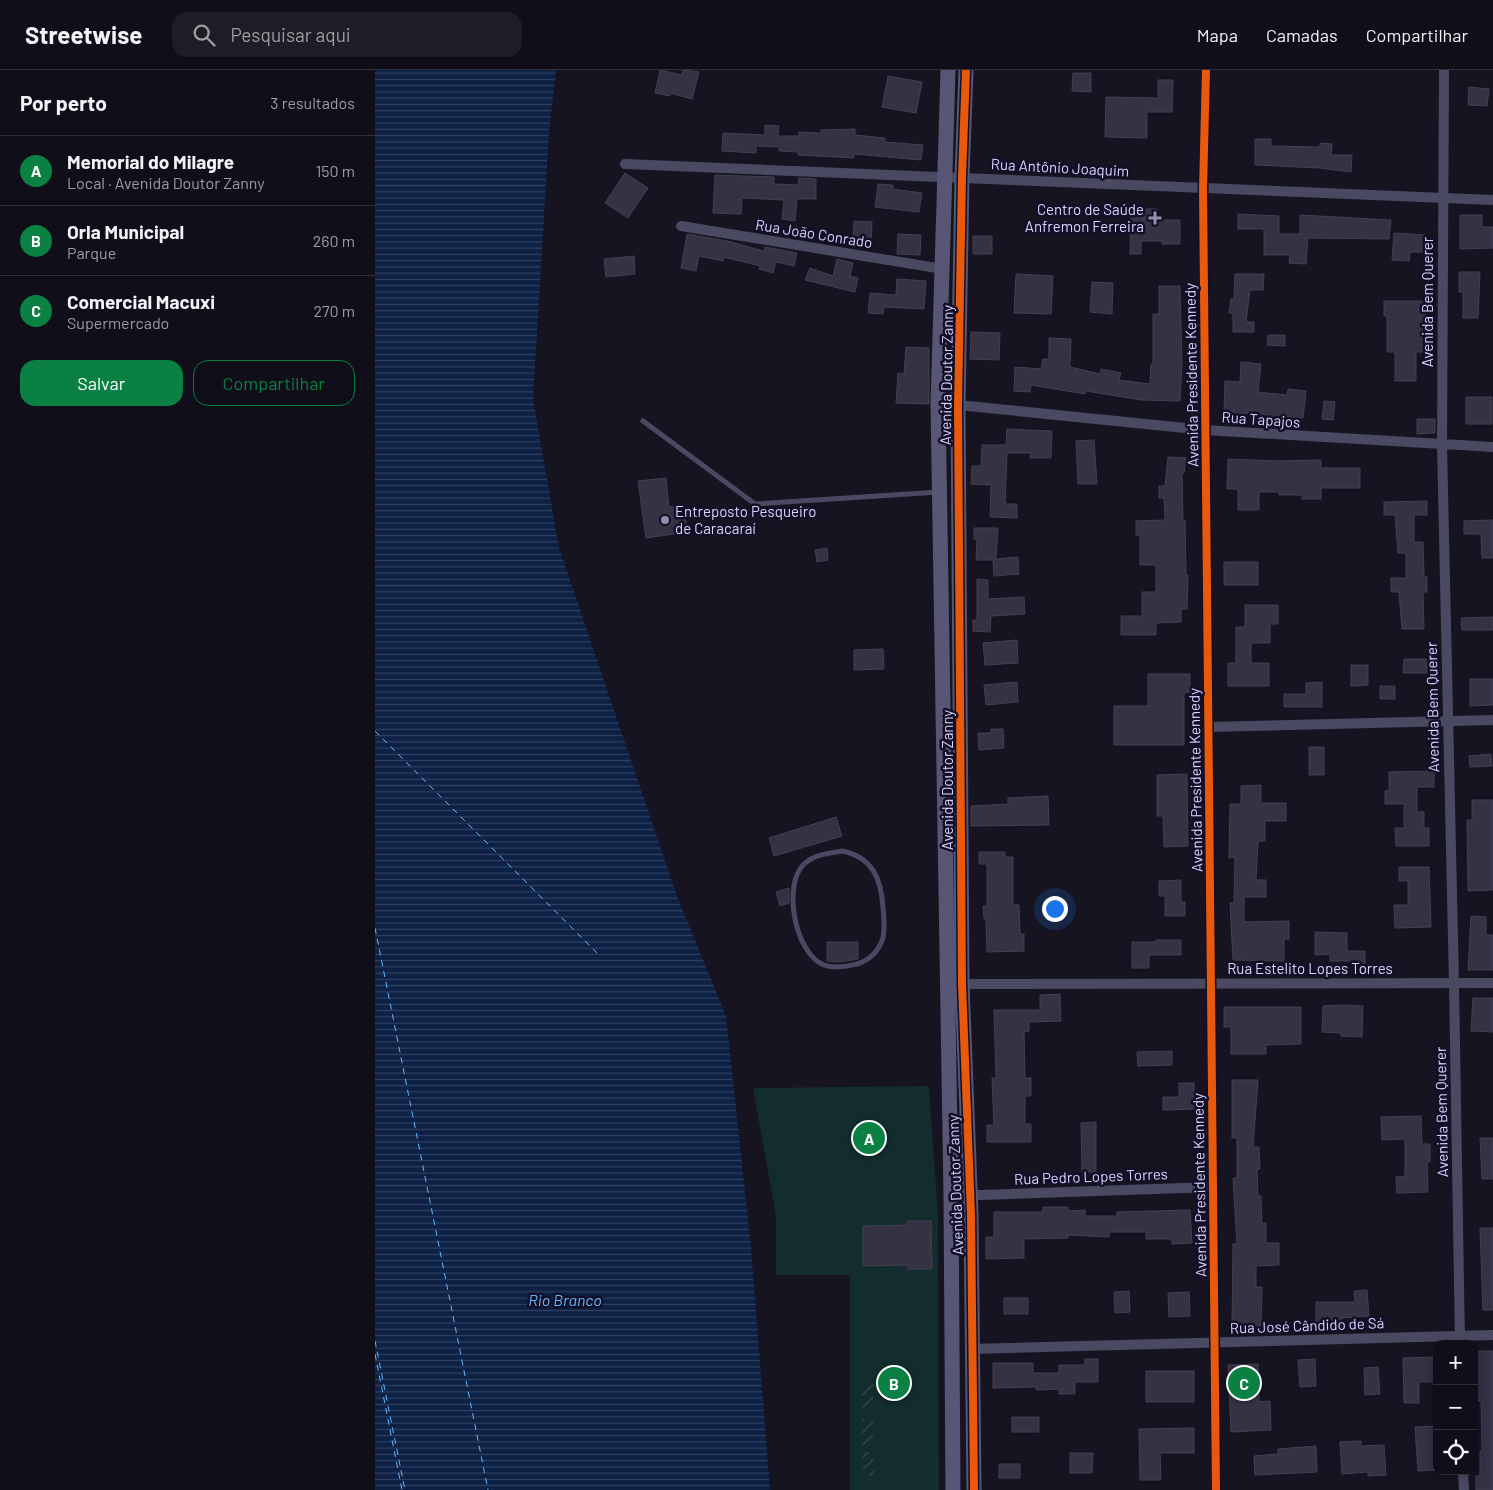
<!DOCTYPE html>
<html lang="pt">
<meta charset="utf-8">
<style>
body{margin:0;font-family:Barlow,sans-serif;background:#1e1d26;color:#f1f3f6}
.controls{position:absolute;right:15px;bottom:15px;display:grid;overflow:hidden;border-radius:10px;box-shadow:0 2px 12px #0003}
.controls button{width:45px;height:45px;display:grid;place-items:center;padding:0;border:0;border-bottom:1px solid #302f38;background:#100f19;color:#f1f3f6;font:25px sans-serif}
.you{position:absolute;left:679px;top:838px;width:18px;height:18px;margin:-12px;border:4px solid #fff;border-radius:50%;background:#1a73e8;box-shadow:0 0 0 8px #1a73e833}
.badge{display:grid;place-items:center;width:32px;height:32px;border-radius:50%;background:#0b8043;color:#fff;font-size:16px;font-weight:700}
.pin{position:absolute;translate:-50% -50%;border:2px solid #fff;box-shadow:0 1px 5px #0006}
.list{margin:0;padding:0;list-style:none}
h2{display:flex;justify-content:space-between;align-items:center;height:65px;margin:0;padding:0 20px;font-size:21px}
h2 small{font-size:16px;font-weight:400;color:#9c9ca2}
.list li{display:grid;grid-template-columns:32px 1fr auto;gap:15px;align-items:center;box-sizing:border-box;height:70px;padding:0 20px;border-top:1px solid #302f38}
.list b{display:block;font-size:19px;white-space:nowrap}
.list p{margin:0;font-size:16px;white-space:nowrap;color:#9c9ca2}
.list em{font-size:16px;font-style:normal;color:#9c9ca2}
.actions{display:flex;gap:10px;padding:15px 20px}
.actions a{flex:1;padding:11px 0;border:1px solid #0b8043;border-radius:15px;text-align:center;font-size:18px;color:#0b8043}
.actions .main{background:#0b8043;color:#fff}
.icon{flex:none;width:28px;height:28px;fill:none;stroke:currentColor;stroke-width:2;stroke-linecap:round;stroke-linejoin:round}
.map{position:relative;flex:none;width:1118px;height:1420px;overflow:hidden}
header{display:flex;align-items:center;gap:30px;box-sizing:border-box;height:70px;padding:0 25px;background:#100f19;border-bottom:1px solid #302f38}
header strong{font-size:24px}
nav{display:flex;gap:28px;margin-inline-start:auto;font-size:18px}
.search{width:350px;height:45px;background:#1e1d26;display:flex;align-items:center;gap:12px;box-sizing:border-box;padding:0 18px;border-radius:15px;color:#9c9ca2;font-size:19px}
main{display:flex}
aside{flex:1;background:#100f19}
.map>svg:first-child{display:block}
.park{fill:#132c2d}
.garden{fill:url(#garden-furrows)}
.water{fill:url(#water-rules)}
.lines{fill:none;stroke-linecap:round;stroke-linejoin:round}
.ferry{stroke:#62b6ff;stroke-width:1;stroke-dasharray:6 5;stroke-linecap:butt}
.building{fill:#343243;stroke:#433f54}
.lane{stroke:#4a4962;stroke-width:5}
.street{stroke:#4a4962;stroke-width:10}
.secondary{stroke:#575674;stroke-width:15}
.cycleway-casing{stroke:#130f26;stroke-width:11}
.cycleway{stroke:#e8590c;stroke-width:8}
.poi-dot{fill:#9591b1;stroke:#130f26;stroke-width:2}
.labels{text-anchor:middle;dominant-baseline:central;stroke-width:5;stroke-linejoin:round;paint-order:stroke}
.street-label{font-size:15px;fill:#d9d4ff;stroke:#130f26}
.poi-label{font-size:15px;fill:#d9d4ff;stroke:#130f26;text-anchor:end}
.water-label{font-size:16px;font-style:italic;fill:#62b6ff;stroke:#130f26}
</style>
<header>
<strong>Streetwise</strong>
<div class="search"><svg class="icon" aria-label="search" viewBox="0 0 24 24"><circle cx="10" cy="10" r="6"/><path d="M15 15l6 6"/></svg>Pesquisar aqui</div>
<nav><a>Mapa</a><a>Camadas</a><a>Compartilhar</a></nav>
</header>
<main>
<aside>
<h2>Por perto<small>3 resultados</small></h2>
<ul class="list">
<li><span class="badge">A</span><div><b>Memorial do Milagre</b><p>Local · Avenida Doutor Zanny</p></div><em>150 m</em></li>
<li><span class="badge">B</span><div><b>Orla Municipal</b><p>Parque</p></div><em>260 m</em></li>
<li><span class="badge">C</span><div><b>Comercial Macuxi</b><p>Supermercado</p></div><em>270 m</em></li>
</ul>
<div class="actions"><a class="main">Salvar</a><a>Compartilhar</a></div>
</aside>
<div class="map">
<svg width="1118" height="1420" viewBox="0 0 1118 1420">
<defs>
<pattern id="garden-furrows" width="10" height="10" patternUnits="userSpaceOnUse" patternTransform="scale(1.25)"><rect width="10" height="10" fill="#132c2d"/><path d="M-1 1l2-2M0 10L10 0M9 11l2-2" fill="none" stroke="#354a4c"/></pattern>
<pattern id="water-rules" width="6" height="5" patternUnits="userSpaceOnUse" patternTransform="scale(1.25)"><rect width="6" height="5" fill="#0d2144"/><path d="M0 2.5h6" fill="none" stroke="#304060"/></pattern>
</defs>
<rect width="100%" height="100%" fill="#161421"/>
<path class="park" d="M554,1016L563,1145L564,1420H475V1205H401V1146L378,1018Z"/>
<path class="garden" d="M487,1313H498V1340H487Z
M487,1349H498V1377H487Z
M487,1382H498L499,1406H488Z"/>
<path class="water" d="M0,0H181L174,62L158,330L184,478L303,829L351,946L376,1178L395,1420H0Z"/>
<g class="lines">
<path class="ferry" d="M0,661L225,886
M0,858L113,1420
M0,1271L30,1420
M0,1284L27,1420"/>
</g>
<path class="building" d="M285,0L307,5L308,0L324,2L317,29L295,23V26L280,23Z
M698,3H716V22L697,21Z
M513,6L547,12L541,43L507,37Z
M783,10H798L797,42H772V68L730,67L731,27L783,28Z
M1094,17L1114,19L1112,36L1093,35Z
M390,55L404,56L403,66H424V62L446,63V60L480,59V65L510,68V72L548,75L546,90L479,84V88L423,85V82L404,81V77L381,76V83L347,81L348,63L390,65Z
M880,69H896V76L945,77V73L957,74L956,85H977L976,102L945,98L880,95Z
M250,103L273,118L253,148L230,133Z
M340,105L399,107V114L423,115L424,108L441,109V129H422L420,151L407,149L409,130L367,128L366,144L338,143Z
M503,114L518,115V119L547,123L544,142L500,137Z
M756,139H782V150H805V174H787V171H766V184H755Z
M863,144L904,146V164H925V145L1016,150L1014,169L933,168L931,194L914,193L915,185H889V159H863Z
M1085,145H1107V157H1118V178L1085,179Z
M479,151L497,152L496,173L478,172Z
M1019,163L1050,165L1049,182H1035L1034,191L1017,190Z
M312,164L352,171L389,181L390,177L422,183L419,196L401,192L398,203L384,199L385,196L349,187L348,191L324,186L321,201L306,198Z
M523,164L546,165L545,185L522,184Z
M598,166H617V184H598Z
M259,186L260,204L231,207L229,189Z
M462,189L478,193L475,206L483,208L480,222L430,210L435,198L458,206Z
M1084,202H1105L1103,248H1088V222H1084Z
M641,204L678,206L676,244L639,243Z
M860,204H889L888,220H875L871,252H879V262H858V243H854L856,229H859Z
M522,209L551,211L549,239L509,237L508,244L493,243L495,223L521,225Z
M717,212L738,213L737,244L715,242Z
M784,216H805L807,294L805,331L766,330L711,321L710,324L656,315L655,322L639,321L640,297L666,299L668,289H674V268L696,269L695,297L725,304L726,299L746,303L744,310L775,314L776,294H778V244H784Z
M1009,231H1050L1051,282H1041V311H1020V282H1012V246H1009Z
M596,262L625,263L624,290L595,289Z
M893,265H910V276L892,275Z
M531,277L554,278V334L521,333L523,303L529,304Z
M866,292L886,294L883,322L912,325L913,319L931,321L928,348L906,346V349L881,346V344L849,343L850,311L865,312Z
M1091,327H1117V354H1091Z
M949,331L960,332L958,350L947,349Z
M1042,349H1060V363L1042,364Z
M632,359L677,361L676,388H655L656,383H632L630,434H642V448L615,447L616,415L596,414L597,396H606L607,375H631Z
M719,370L722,414H703L701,371Z
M793,387L811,388L809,403H807L808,450H810L811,505H813L812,539H806V552L781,553V565H746V546H767V522H781V495H765V465H761V451L790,450L789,428H784V416H790Z
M853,389L902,391L946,390V398H985V418H946V429H927V425H904V422H884V440H863V419H852Z
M291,408L294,437L309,436L312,462L271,468L263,411Z
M1052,431V445H1039V472H1048L1049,507H1052V522H1048L1049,559H1027L1024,522H1016V508H1031V483H1023L1020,445H1009V432Z
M1118,450V488H1107L1106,464H1089V451Z
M599,458H623L621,489L643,487L644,504L619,506L618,490H601L602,469H599Z
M452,478L453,490L442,492L440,480Z
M849,492H883V515H849Z
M602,509L613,510V529L649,527L650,544L616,546L615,562L598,561V550H602Z
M870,535H903V554H895V573H876V593H894V616H853V593H861V557H870Z
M1118,547V560H1087L1086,548Z
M642,570L643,593L610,595L608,573Z
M508,579L509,599L479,600V580Z
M1029,589H1052V603H1028Z
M976,595H993V615L976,616Z
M773,604H815V622L809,623V675H739V636H773Z
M1095,609H1118V635L1095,636Z
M642,612L643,632L611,635L609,615Z
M947,612V637H909V624H931V613Z
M1005,616H1020V629H1005Z
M616,659H628L629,678L604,680L603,663H616Z
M934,677H949V705H934Z
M1116,684L1117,696L1095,697L1094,686Z
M1059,701V717H1042V742H1049V758H1054V776H1021L1020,758H1029V734H1010V721H1014V702Z
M812,704L813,776L789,777L788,746H782V705Z
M886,715V733H911V751H890V771H883L881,810H891V827H869V852L914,851V869H909V891L858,890L855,833H859L860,787L854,788L855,734H866V716Z
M673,726L674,755L596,756V736L633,734V728Z
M1097,730H1118V820L1093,821L1092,750H1097Z
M461,747L467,766L399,786L394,768Z
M604,782H630V787H638V835H644L645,864H649V881L612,882L611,849H609L608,836H612V794H604Z
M1024,797H1054L1056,857L1020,858L1019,835H1033V811H1024Z
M806,810V832H810V846H790V826H784V811Z
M414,818V833L405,836L401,822Z
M1096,846L1111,847V865H1118V900H1093Z
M940,862L972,863V881H990V894H976V891H955V884L940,885Z
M781,870H806V885H774V898H757V872H781Z
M452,872H483V889L465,892L452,891Z
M685,924L686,951L654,952V961L649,962L650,1008H656V1026H650V1054H656V1072H612V1055H619L617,1008H621L619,940H665V925Z
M1098,928H1118V962L1096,961Z
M967,935L988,936L987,967L966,966V963L947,962L948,936Z
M849,937H926V974L891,975V984H856V957H849Z
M797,981V995L763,996L762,982Z
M857,1010H883L878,1077H884L885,1099H882L883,1126H886L887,1154L891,1153V1173H904V1195L881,1196V1217H887L886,1258L857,1257L858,1174H862L858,1108H862V1068H857Z
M804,1013H819V1039L788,1040V1027H804Z
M1046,1046L1047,1074H1055V1092H1052L1053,1122L1022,1123L1021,1107L1030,1106V1069L1007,1070L1006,1047Z
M721,1052V1102H707L706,1053Z
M1105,1068H1118V1109H1107Z
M668,1137H693V1141L710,1140V1146H742V1142L815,1140L817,1173L797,1174V1169H771V1162H734V1167L693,1165V1168L649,1169V1188L611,1189V1167H619V1142H668Z
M532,1151H556L557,1199H533V1195L488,1196V1156L532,1155Z
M1105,1158H1118V1240H1108Z
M992,1220L994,1246L967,1248V1252H941V1232H980L979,1221Z
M754,1221L755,1242L740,1243L739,1222Z
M814,1222L815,1246L794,1247L793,1223Z
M629,1228H653V1244H629Z
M1101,1281H1118V1420H1101V1406H1105V1381H1107L1106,1331H1102Z
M1062,1287V1312H1044V1333H1029L1028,1288Z
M710,1289H723V1312H700V1324H684V1319L661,1320V1317L618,1318V1293H658V1303H684V1295H710Z
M940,1289L941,1316L925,1317L923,1290Z
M883,1294L884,1332L895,1331L896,1360L856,1362L853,1295Z
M1003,1297L1005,1324L990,1325L989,1298Z
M771,1301H819V1332H771Z
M637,1347H664V1362H637Z
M1062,1356V1400L1043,1401L1040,1357Z
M819,1358V1383H785L786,1410H765L764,1359Z
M986,1371V1376L1009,1375L1011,1405L993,1406V1402L967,1404L965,1372Z
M941,1376L942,1402L880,1405L879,1386L903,1384V1379Z
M695,1383H718L717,1403H695Z
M624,1394H645V1408H624Z"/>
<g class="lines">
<path class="lane" d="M268,351L380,434L564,422
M468,781C498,788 506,809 508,837C509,847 510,858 508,868C504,880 495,890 482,894C472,896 459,899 449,895C420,884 407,815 429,794C440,784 455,783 468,781Z"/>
<path class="street" d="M831,0L828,120L841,1420
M1069,0L1067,375L1079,913L1085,1274
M250,94L1118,130
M306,156L568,199
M563,333L830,360L1118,377
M834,657L1118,650
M582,914L1118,913
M576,1126L838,1117
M596,1279L1118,1265
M1088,1401L1089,1420"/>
<path class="secondary" d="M573,0L563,333L576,1126L578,1420
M591,0L587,107L583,335L587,914L596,1144L599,1420"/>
<g class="cycleway-casing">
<path id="cycleway" d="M591,0L587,107L583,335L587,914L596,1144L599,1420
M831,0L828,120L841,1420"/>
</g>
<use href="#cycleway" class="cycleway"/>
</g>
<g class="poi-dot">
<path d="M777.5 140.5h5v5h5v5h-5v5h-5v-5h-5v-5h5z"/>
<circle cx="290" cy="450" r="5"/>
</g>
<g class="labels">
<g class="street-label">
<text transform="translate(685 97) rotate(3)">Rua Antônio Joaquim</text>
<text transform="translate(439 163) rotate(9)">Rua João Conrado</text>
<text transform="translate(1052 232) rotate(-90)">Avenida Bem Querer</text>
<text transform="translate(571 305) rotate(-89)">Avenida Doutor Zanny</text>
<text transform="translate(816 305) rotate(-91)">Avenida Presidente Kennedy</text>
<text transform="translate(886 349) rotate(4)">Rua Tapajos</text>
<text transform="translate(1057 637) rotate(-91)">Avenida Bem Querer</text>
<text transform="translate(572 710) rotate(-90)">Avenida Doutor Zanny</text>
<text transform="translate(820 710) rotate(-91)">Avenida Presidente Kennedy</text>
<text x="935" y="898">Rua Estelito Lopes Torres</text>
<text transform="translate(1066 1042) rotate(-91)">Avenida Bem Querer</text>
<text transform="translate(716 1106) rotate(-2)">Rua Pedro Lopes Torres</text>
<text transform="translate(580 1115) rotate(-92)">Avenida Doutor Zanny</text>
<text transform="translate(824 1115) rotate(-91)">Avenida Presidente Kennedy</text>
<text transform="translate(932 1255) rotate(-2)">Rua José Cândido de Sá</text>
</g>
<g class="poi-label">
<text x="769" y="139">Centro de Saúde<tspan x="769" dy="17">Anfremon Ferreira</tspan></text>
<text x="300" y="441" text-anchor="start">Entreposto Pesqueiro<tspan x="300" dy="17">de Caracaraí</tspan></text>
</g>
<g class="water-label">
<text x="190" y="1229">Rio Branco</text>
</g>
</g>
</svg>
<div class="controls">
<button>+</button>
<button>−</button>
<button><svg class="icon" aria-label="locate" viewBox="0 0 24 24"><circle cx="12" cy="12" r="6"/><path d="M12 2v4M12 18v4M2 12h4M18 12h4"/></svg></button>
</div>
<div class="you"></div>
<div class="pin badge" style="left:494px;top:1068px">A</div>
<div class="pin badge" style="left:519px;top:1313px">B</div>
<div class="pin badge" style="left:869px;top:1313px">C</div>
</div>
</main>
